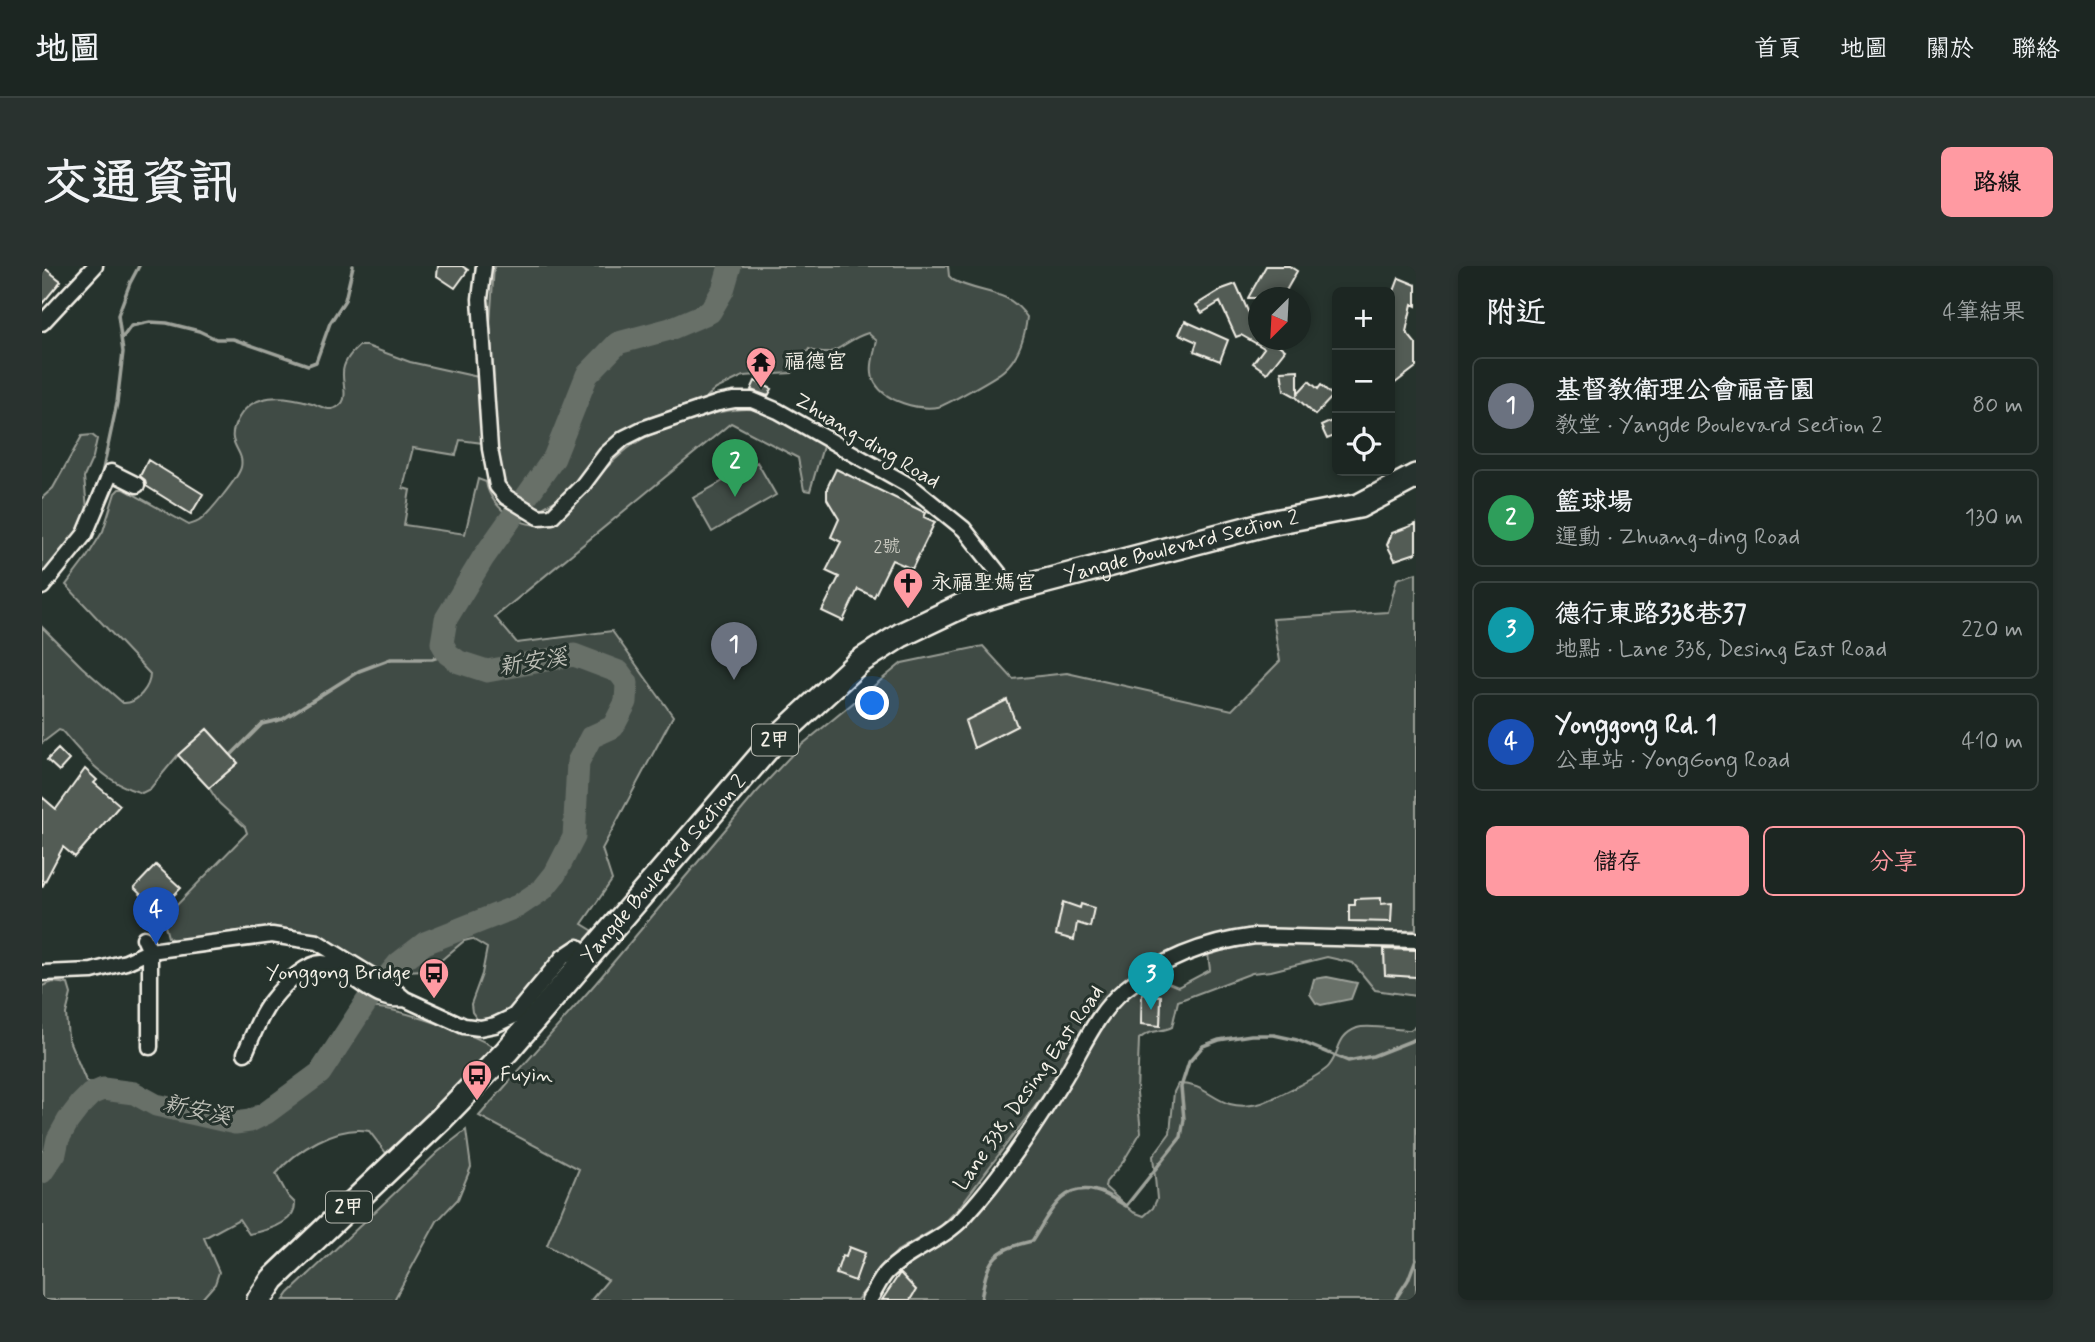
<!DOCTYPE html>
<html lang="zh-TW">
<meta charset="utf-8">
<style>
body{margin:0;font-family:Mynerve,"LXGW WenKai TC",sans-serif;background:#29322f;color:#f1f3f6}
.controls{position:absolute;right:21px;top:21px;display:grid;overflow:hidden;border-radius:10px;box-shadow:0 4px 10px #0003}
.controls button{width:63px;height:63px;display:grid;place-items:center;padding:0;border:0;border-bottom:2px solid #3a4340;background:#1c2622;color:#f1f3f6;font:35px sans-serif}
.compass{position:absolute;left:1206px;top:21px;width:63px;height:63px;border-radius:50%;background:#1c2622;box-shadow:0 4px 10px #0003;rotate:204deg}
.you{position:absolute;left:831px;top:438px;width:24px;height:24px;margin:-18px;border:5px solid #fff;border-radius:50%;background:#1a73e8;box-shadow:0 0 0 10px #1a73e833}
.badge{display:grid;place-items:center;width:46px;height:46px;border-radius:50%;background:#ff9aa2;color:#fff;font-size:23px;font-weight:700}
.pin{position:absolute;translate:-50% -58px;filter:drop-shadow(0 2px 4px #0008)}
.pin::after{content:'';position:absolute;top:37px;width:24px;height:21px;background:inherit;clip-path:polygon(0 0,100% 0,50% 100%)}
.list{margin:0;padding:0;list-style:none}
h2{display:flex;justify-content:space-between;align-items:center;height:91px;margin:0;padding:0 28px;font-size:30px}
h2 small{font-size:23px;font-weight:400;color:#a0a5a5}
.list li{display:grid;grid-template-columns:46px 1fr auto;gap:21px;align-items:center;box-sizing:border-box;height:98px;margin:0 14px 14px;padding:0 14px;border:2px solid #3a4340;border-radius:10px}
.list b{display:block;font-size:26px;white-space:nowrap}
.list p{margin:0;font-size:23px;white-space:nowrap;color:#a0a5a5}
.list em{font-size:23px;font-style:normal;color:#a0a5a5}
.actions{display:flex;gap:14px;padding:21px 28px}
.actions a{flex:1;padding:16px 0;border:2px solid #ff9aa2;border-radius:10px;text-align:center;font-size:24px;color:#ff9aa2}
.actions .main{background:#ff9aa2;color:#111}
.icon{flex:none;width:38px;height:38px;fill:none;stroke:currentColor;stroke-width:2;stroke-linecap:round;stroke-linejoin:round}
.map{position:relative;flex:none;width:1374px;height:1034px;overflow:hidden;border-radius:10px}
header{display:flex;align-items:center;gap:42px;box-sizing:border-box;height:98px;padding:0 35px;background:#1c2622;border-bottom:2px solid #3a4340}
header strong{font-size:33px}
nav{display:flex;gap:38px;margin-inline-start:auto;font-size:24px}
.intro{display:flex;align-items:center;justify-content:space-between;box-sizing:border-box;height:168px;padding:0 42px}
h1{margin:0;font-size:49px}
.button{padding:18px 32px;border-radius:10px;background:#ff9aa2;color:#111;font-size:24px;font-weight:700}
main{display:flex;gap:42px;padding:0 42px}
aside{flex:1;background:#1c2622;border-radius:10px;box-shadow:0 4px 10px #0003}
.map>svg:first-child{display:block}
.green{fill:#414b45;stroke:#9a9e96;stroke-width:2;fill-rule:evenodd}
.water{fill:#676f68;stroke:#9fa39b;stroke-width:2}
.lines{fill:none;stroke-linecap:round;stroke-linejoin:round}
.stream{stroke:#9fa39b;stroke-width:3.5}
.river{stroke:#676f68;stroke-width:23}
.building{fill:#525c55;stroke:#f4f1e8;stroke-width:2}
.minor-casing{stroke:#f4f1e8;stroke-width:19}
.primary-casing{stroke:#f4f1e8;stroke-width:28}
.minor{stroke:#26332d;stroke-width:14}
.primary{stroke:#26332d;stroke-width:23}
.labels{text-anchor:middle;dominant-baseline:central;stroke-width:6;stroke-linejoin:round;paint-order:stroke}
.number-label{font-size:18px;fill:#ccccc3}
.shield{fill:#26332d;stroke:#b6b8b0;stroke-width:2}
.shield-label{font-size:19px;font-weight:bold;fill:#f4f1e8}
.poi-label{font-size:21px;fill:#f4f1e8;stroke:#26332d;text-anchor:start}
.street-label{font-size:21px;fill:#f4f1e8;stroke:#26332d}
.water-label{font-size:23px;font-style:italic;fill:#bcbdb5;stroke:#26332d}
</style>
<header>
<strong>地圖</strong>
<nav><a>首頁</a><a>地圖</a><a>關於</a><a>聯絡</a></nav>
</header>
<div class="intro"><h1>交通資訊</h1><a class="button">路線</a></div>
<main>
<div class="map">
<svg width="1374" height="1034" viewBox="0 0 1374 1034">
<rect width="100%" height="100%" fill="#26332d"/>
<filter id="ink" filterUnits="userSpaceOnUse"><feTurbulence type="fractalNoise" baseFrequency=".0143" numOctaves="2"/><feDisplacementMap in="SourceGraphic" scale="14" xChannelSelector="R" yChannelSelector="G"/><feConvolveMatrix kernelMatrix="1 2 1 2 8 2 1 2 1" color-interpolation-filters="sRGB"/></filter>
<g filter="url(#ink)">
<path class="green" d="M452,0H906L907,10L911,14C939,29 964,21 985,51C983,70 978,90 962,104C956,110 902,140 896,141C876,144 844,136 833,117C826,105 832,88 835,75L826,67C800,74 793,96 767,83L750,107L701,110L674,123L661,134L604,153L578,167L544,207L516,233L500,242C478,236 461,223 456,199L448,58Z
M317,80H325L368,96L436,111L440,114L441,177L418,174L414,189L371,182L361,222L368,224L362,259L423,268L436,213L444,216C449,245 486,268 513,255C538,231 561,201 589,180C614,162 686,138 716,144C740,149 761,165 782,177L768,225L762,224L756,192L689,157L453,351L475,377L570,365L631,450L560,583L570,614L540,658L553,666L542,682L534,678L469,748L442,755L435,753L430,746L429,738L440,708L445,682L430,673L422,675L397,696L383,704L342,706L244,664L194,665L140,676L133,675L126,671L122,656L126,648L205,567L203,561L177,537L167,522L196,497L165,463L136,489L108,523L100,527C64,518 42,491 20,465L17,464L0,477V361L40,401L81,437C95,438 108,421 108,408L24,319L45,291L61,265L73,227L77,223H82L147,259C150,258 154,257 157,255C166,249 197,211 199,201C203,183 182,179 195,155C210,125 242,129 270,137C276,139 284,144 290,143C310,138 300,120 301,107C301,96 309,87 317,80Z
M50,169L55,173L51,191L42,211L45,243L34,274L0,311V232L11,222L40,170Z
M715,196L734,229L670,266L651,232Z
M1374,307V664L1334,667L1208,662L1177,669L1110,697L1076,720L1055,744L1009,819L916,943L900,959L855,985L815,1034H549L566,1014L505,979L537,903L437,850L553,718L714,527L756,482L860,397L941,380L971,413L1025,407L1190,444L1238,395L1231,353L1346,346L1355,313Z
M1211,674L1342,680L1343,709L1374,711V730L1333,724L1311,697L1285,691L1229,705L1210,707L1136,735L1130,761C1117,767 1109,763 1097,773L1095,827L1099,866L1081,896L1064,916L1063,921L1091,946L1102,950L1111,942L1115,933L1111,890L1128,867L1132,826L1136,818C1170,817 1173,847 1216,838C1228,835 1280,809 1287,800C1299,785 1294,770 1315,762C1326,758 1355,764 1368,764L1374,760V1034H868L874,1024L857,1007L995,865L1022,827L1069,745L1098,720L1117,713L1136,721L1168,704L1166,688ZM1100,728L1119,730L1118,760L1099,757Z
M11,716L26,718L29,728L24,748L26,772L44,815L67,831L87,834L112,845L188,861H209L271,819L291,802L304,777L330,742C349,740 440,770 453,783L351,889L344,887L327,865C295,859 254,884 234,908L246,930L253,937C254,958 223,965 207,968L197,953L162,972L177,1006L173,1018L159,1034H0V720Z
M424,864L429,901L416,933L395,955L352,1034H242L247,1027L396,886Z"/>
<path class="water" d="M1285,711L1315,717L1309,733L1279,739L1274,737L1268,728L1272,713Z"/>
<g class="lines">
<path class="stream" d="M81,71L89,60L108,56L125,57L157,65L174,73H191L266,99L274,96L288,57L303,34L311,0
M60,208L75,137L81,86L76,49L88,17L97,0
M187,491L220,458L241,453L317,405L349,393H390L406,388
M939,1034C945,994 950,984 990,975C1006,951 1018,916 1054,925C1064,927 1075,935 1084,940L1139,871L1142,853L1139,821L1147,796L1161,780L1177,774L1209,769H1232L1255,774L1306,795L1331,790L1374,773
M1353,1034L1366,1014L1374,993"/>
<path class="river" d="M0,906L13,887L16,873L26,855L39,838L49,828L61,823L92,827L114,839L193,857L208,855L224,847L278,807L325,735L357,697L383,677L476,640L501,623L513,608L532,571L536,496L549,471L571,461L584,436L585,417L577,406L532,389L445,405L417,396L406,388L400,377L404,353L441,292L512,192L545,109L576,77L628,63L668,46L681,24L688,0"/>
</g>
<path class="building" d="M0,0L19,15L0,38Z
M396,0H420L426,4L413,22L395,10Z
M1224,0H1247L1255,5L1241,30L1231,24L1227,32H1206Z
M1357,12L1374,19V40L1370,38L1364,66L1374,78V101L1348,121V36Z
M1194,18L1216,68V74H1230L1243,84L1225,107L1211,97L1222,82L1199,69L1194,71L1178,36L1160,47L1154,39L1180,23Z
M1143,55L1186,74L1178,95L1152,85L1155,76L1137,68Z
M1256,104V127L1267,115L1276,123L1279,119L1291,130L1273,149L1253,130L1242,124L1239,105Z
M713,115L730,123L726,130L709,124Z
M1292,154L1295,169L1285,173L1279,160Z
M106,194L161,228L149,248L104,220L103,214L98,210Z
M794,203L884,247L882,251L893,256L870,303L850,294L832,331L816,323L801,355L780,345L797,311L784,305L799,276L789,271L797,253L785,233V222Z
M1374,258V287L1353,294L1345,279L1350,267Z
M965,434L975,460L932,482L923,455Z
M165,463L196,497L167,522L136,489Z
M16,483L27,494L17,505L5,494Z
M43,503L55,514L52,517L78,539L33,591L21,581L0,621V531L14,543Z
M114,599L139,622L116,645L92,622Z
M1339,632V638L1350,637L1349,656L1307,655V639H1313V633Z
M1021,636L1038,642L1039,638L1052,642L1048,661L1035,657L1032,674L1014,669Z
M1342,683L1374,684V711L1343,709Z
M1100,728L1119,730L1118,760L1099,758Z
M807,981L823,987L813,1015L794,1008L800,990L804,991Z
M858,1007L874,1024L868,1034H840Z"/>
<g class="lines">
<g class="minor-casing">
<path id="minor" d="M442,0L438,33L448,183L455,220L464,231L497,251L510,250L540,220L564,188L582,172L600,163L676,137L692,134H710L736,145L870,221L922,263L970,324
M0,57L53,0
M0,321L43,268L69,206L95,219
M102,672L108,685V781
M0,707L50,705L84,696L108,685L230,669L275,676L350,722L363,733L422,760L438,762L453,759L472,750L521,691L536,681L546,690
M203,787C211,769 218,749 230,734C241,720 268,691 286,698C314,708 331,737 363,733
M827,1034C833,1026 837,1015 844,1007C866,984 900,975 922,951C959,911 991,863 1019,817C1039,786 1053,748 1082,724C1119,693 1166,676 1213,670L1374,674"/>
</g>
<g class="primary-casing">
<g id="primary">
<path id="s1" d="M217,1034L231,1013L399,853L465,785L731,476L817,396L859,369L922,339L970,324L1227,257L1317,240L1374,210"/>
</g>
</g>
<use href="#minor" class="minor"/>
<use href="#primary" class="primary"/>
</g>
</g>
<defs>
<g id="temple-pin" transform="scale(1.575)"><path d="M0 17L-7.5 6A9.5 9.5 0 1 1 7.5 6Z" fill="#ff9aa2" stroke="#26332d"/><path d="M0-6L5-2H3V0L6.5 2.5H4V6H1.5V3h-3V6H-4V2.5H-6.5L-3 0V-2H-5Z" fill="#111"/></g>
<g id="church-pin" transform="scale(1.575)"><path d="M0 17L-7.5 6A9.5 9.5 0 1 1 7.5 6Z" fill="#ff9aa2" stroke="#26332d"/><path d="M-1.2-6h2.4v3.5h3.3v2.4h-3.3V6h-2.4V-.1h-3.3v-2.4h3.3Z" fill="#111"/></g>
<g id="bus-pin" transform="scale(1.575)"><path d="M0 17L-7.5 6A9.5 9.5 0 1 1 7.5 6Z" fill="#ff9aa2" stroke="#26332d"/><path d="M-5-6H5V4H4V6H2V4H-2V6H-4V4H-5ZM-3.5-4V0h7V-4ZM-3.5 1.2v1.5H-2V1.2ZM2 1.2v1.5H3.5V1.2Z" fill="#111"/></g>
</defs>
<g fill-rule="evenodd">
<use href="#temple-pin" x="719" y="96"/>
<use href="#church-pin" x="866" y="317"/>
<use href="#bus-pin" x="392" y="707"/>
<use href="#bus-pin" x="435" y="809"/>
</g>
<g class="labels">
<g class="number-label">
<text x="845" y="281">2號</text>
</g>
<g class="shield">
<rect x="710" y="458.5" width="46" height="31" rx="5"/>
<rect x="284" y="925.5" width="46" height="31" rx="5"/>
</g>
<g class="shield-label">
<text x="733" y="474">2甲</text>
<text x="307" y="941">2甲</text>
</g>
<g class="poi-label">
<text x="742" y="96">福德宮</text>
<text x="889" y="317">永福聖媽宮</text>
<text x="369" y="707" text-anchor="end">Yonggong Bridge</text>
<text x="458" y="809">Fuyin</text>
</g>
<g class="street-label">
<text transform="translate(825 175) rotate(31)">Zhuang-ding Road</text>
<text stroke="none"><textPath href="#s1" startOffset="1222">Yangde Boulevard Section 2</textPath></text>
<text stroke="none"><textPath href="#s1" startOffset="592">Yangde Boulevard Section 2</textPath></text>
<text transform="translate(987 822) rotate(-55)">Lane 338, Desing East Road</text>
</g>
<g class="water-label">
<text transform="translate(491 397) rotate(-9)">新安溪</text>
<text transform="translate(155 845) rotate(12)">新安溪</text>
</g>
</g>
</svg>
<div class="controls">
<button>+</button>
<button>−</button>
<button><svg class="icon" aria-label="locate" viewBox="0 0 24 24"><circle cx="12" cy="12" r="6"/><path d="M12 2v4M12 18v4M2 12h4M18 12h4"/></svg></button>
</div>
<svg class="compass" viewBox="-18 -18 36 36"><path d="M0-13l5 13h-10z" fill="#e53935"/><path d="M0 13l5-13h-10z" fill="#a0a5a5"/></svg>
<div class="you"></div>
<div class="pin badge" style="left:692px;top:414px;background:#6b7280">1</div>
<div class="pin badge" style="left:693px;top:231px;background:#2e9e5b">2</div>
<div class="pin badge" style="left:1109px;top:744px;background:#0f9aa8">3</div>
<div class="pin badge" style="left:114px;top:679px;background:#1a4fb4">4</div>
</div>
<aside>
<h2>附近<small>4筆結果</small></h2>
<ul class="list">
<li><span class="badge" style="background:#6b7280">1</span><div><b>基督教衛理公會福音園</b><p>教堂 · Yangde Boulevard Section 2</p></div><em>80 m</em></li>
<li><span class="badge" style="background:#2e9e5b">2</span><div><b>籃球場</b><p>運動 · Zhuang-ding Road</p></div><em>130 m</em></li>
<li><span class="badge" style="background:#0f9aa8">3</span><div><b>德行東路338巷37</b><p>地點 · Lane 338, Desing East Road</p></div><em>220 m</em></li>
<li><span class="badge" style="background:#1a4fb4">4</span><div><b>Yonggong Rd. 1</b><p>公車站 · YongGong Road</p></div><em>410 m</em></li>
</ul>
<div class="actions"><a class="main">儲存</a><a>分享</a></div>
</aside>
</main>
